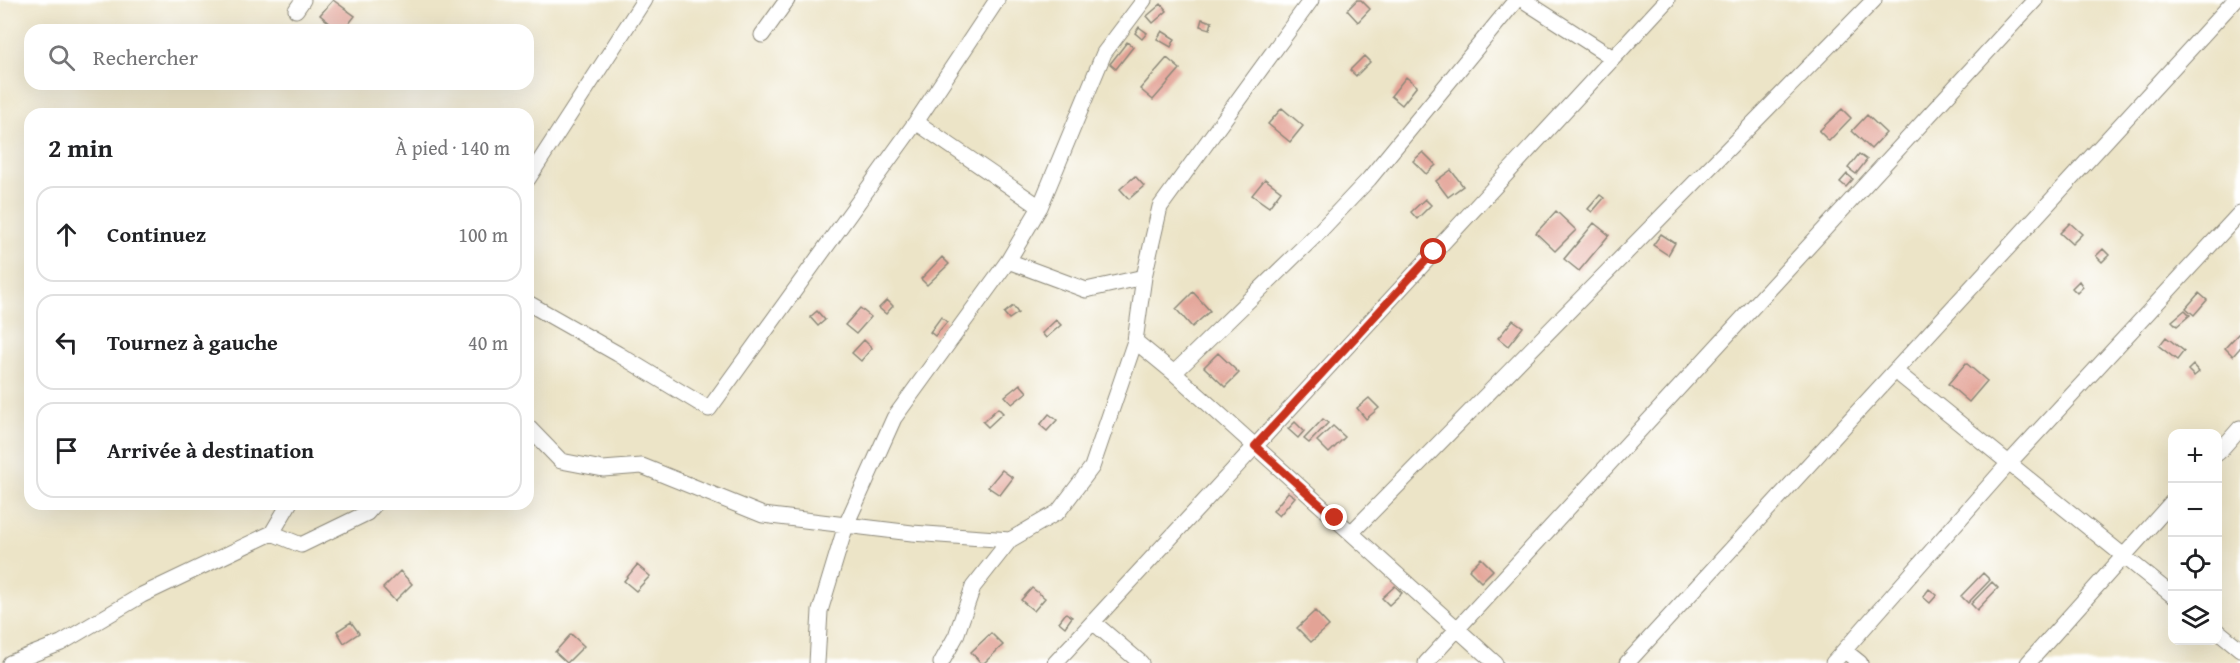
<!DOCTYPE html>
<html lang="fr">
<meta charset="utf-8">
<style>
body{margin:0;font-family:"Gentium Book Plus",serif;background:#f6f6f6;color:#202124}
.controls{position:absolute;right:18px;bottom:18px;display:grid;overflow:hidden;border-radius:12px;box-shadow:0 6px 24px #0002}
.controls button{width:54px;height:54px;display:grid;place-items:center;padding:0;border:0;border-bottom:2px solid #e0e0e0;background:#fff;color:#202124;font:30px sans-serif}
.stop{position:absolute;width:18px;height:18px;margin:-14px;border:4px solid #c8321e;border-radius:50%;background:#fff}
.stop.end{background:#c8321e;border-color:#fff;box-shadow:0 2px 6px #0008}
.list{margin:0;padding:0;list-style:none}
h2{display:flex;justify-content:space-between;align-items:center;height:78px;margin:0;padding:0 24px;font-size:26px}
h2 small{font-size:20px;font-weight:400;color:#757577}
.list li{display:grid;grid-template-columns:39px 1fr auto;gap:18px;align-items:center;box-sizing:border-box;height:96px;margin:0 12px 12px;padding:0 12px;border:2px solid #e0e0e0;border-radius:18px}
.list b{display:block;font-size:22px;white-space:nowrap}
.list em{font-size:20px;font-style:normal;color:#757577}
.icon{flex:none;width:33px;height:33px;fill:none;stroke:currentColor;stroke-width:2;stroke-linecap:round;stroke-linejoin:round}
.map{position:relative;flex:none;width:2240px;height:663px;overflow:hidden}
.search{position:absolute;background:#fff;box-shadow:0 6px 24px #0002;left:24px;top:24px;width:510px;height:66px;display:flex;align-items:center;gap:15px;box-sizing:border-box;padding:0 21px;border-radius:18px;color:#757577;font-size:22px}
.panel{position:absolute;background:#fff;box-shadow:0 6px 24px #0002;left:24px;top:108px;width:510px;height:402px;border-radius:18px}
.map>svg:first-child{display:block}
.building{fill:#e3a396}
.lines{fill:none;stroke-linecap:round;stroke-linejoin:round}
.street-casing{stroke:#8c8879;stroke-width:17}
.street{stroke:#fff;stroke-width:15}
.route{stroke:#c8321e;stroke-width:8}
</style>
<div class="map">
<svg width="2240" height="663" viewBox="0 0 2240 663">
<rect width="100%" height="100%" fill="#fff"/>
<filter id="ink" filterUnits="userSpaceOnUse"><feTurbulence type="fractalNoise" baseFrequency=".0167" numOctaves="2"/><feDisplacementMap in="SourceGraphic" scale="12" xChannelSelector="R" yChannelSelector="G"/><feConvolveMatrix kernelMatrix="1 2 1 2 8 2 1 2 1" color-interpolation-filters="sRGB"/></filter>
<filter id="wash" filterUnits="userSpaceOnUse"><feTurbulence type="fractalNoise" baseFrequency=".008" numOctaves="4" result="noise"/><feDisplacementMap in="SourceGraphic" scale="24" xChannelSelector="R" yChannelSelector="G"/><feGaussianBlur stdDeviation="1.35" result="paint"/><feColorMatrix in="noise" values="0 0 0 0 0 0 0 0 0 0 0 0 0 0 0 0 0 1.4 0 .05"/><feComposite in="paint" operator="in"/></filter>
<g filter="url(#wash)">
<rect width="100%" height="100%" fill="#ece4c7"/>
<g id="blocks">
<path class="building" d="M333,0L355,16L344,30H338L320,15Z
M1357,0H1361L1370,9L1358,22L1347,10Z
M1161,4L1167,11L1153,23L1147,16Z
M1202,19L1212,22L1210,29L1200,26Z
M1139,27L1147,33L1142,39L1135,33Z
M1162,31L1175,39L1171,47L1157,39Z
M1127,42L1133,47L1116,69L1110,64Z
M1364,56L1370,62L1356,76L1350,70Z
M1167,58L1180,69L1153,100L1140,89Z
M1406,77L1417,86L1402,105L1391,96Z
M1282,108L1303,126L1290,142L1268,124Z
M1842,109L1851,118L1829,141L1819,131Z
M1867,115L1886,133L1871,149L1852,131Z
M1423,152L1436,165L1426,174L1413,161Z
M1859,154L1867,160L1856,174L1848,168Z
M1451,170L1463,186L1448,197L1436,181Z
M1847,174L1853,179L1846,187L1840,182Z
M1135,176L1144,186L1129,199L1120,189Z
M1265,179L1281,191L1269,207L1252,195Z
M1600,195L1604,198L1592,212L1588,209Z
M1425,199L1431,205L1417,219L1411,212Z
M1556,211L1576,230L1555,251L1536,233Z
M1594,223L1609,235L1579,271L1564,259Z
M2070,223L2082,234L2072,244L2060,233Z
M1661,234L1675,243L1668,255L1653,245Z
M2103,249L2109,255L2102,262L2096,256Z
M942,257L949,264L927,285L921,279Z
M2079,281L2083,287L2077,293L2072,288Z
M1193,292L1210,311L1192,327L1176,309Z
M2199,293L2207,300L2194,315L2186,308Z
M887,300L893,306L886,314L879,308Z
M1013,306L1018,313L1009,319L1004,313Z
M860,308L871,317L856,334L845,325Z
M2185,310L2190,315L2177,326L2172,321Z
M817,311L825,320L818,326L810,317Z
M941,317L947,322L935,336L930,332Z
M1056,320L1061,325L1046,338L1042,333Z
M1513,320L1523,327L1508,346L1498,338Z
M2240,332V348L2233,356L2225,348Z
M2166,337L2184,351L2177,360L2159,346Z
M864,340L872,348L861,361L852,353Z
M1218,353L1239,373L1225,387L1204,367Z
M1966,363L1987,381L1969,402L1948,384Z
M2193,365L2199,372L2194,376L2188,370Z
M1020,384L1027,392L1012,404L1005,396Z
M1369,398L1379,408L1366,419L1357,408Z
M998,408L1003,413L988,427L983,422Z
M1049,414L1057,420L1047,431L1040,425Z
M1323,419L1328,423L1309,443L1304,439Z
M1295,422L1304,431L1298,438L1288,429Z
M1333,426L1345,437L1329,453L1317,441Z
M1002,470L1013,478L1000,495L988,487Z
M1288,492L1295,497L1279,516L1273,511Z
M1481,558L1493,570L1481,582L1469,570Z
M637,565L650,576L636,591L624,581Z
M400,571L412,584L395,601L383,588Z
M1983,573L1990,580L1968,603L1961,596Z
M1992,582L1998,588L1977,610L1971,604Z
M1395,586L1402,593L1389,605L1382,598Z
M1032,588L1045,598L1034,611L1021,600Z
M1929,589L1937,595L1930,603L1923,597Z
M1315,611L1329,626L1311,642L1297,628Z
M1066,613L1072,617L1065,627L1059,622Z
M351,622L359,633L344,643L337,631Z
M991,633L1003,645L984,663H981L971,652Z
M571,634L584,646L567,663L555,652Z"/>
</g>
</g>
<g filter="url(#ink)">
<use href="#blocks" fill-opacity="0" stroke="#8c8879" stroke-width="1.5"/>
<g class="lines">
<g class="street-casing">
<path id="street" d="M1144,0L1104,53L1040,207L1008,261L1086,290L1144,277
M1523,0L1613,58
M296,10L303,0
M762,35L787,0
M916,122L1040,207
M528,179L644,0
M528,303L618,354L709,409L916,122L997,0
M1135,341L1174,373L1495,663
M1895,371L2172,595
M1174,373L1318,233L1369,179L1516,0
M528,427L561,461L603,469L642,466L763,515L912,533L1010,540
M2218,453L2240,428
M272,533L301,545L367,513L375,504
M1351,533L1874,0
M1093,622L1141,663
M2218,631L2240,649
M1845,651L1860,663
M10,663L61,643L142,595L272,533L289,504
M817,663L820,611L846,525L894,418L1008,261
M941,663L956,636L973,587L1010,540L1058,512L1092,467L1135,341L1144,277L1160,207L1311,0
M1055,663L1667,0
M1426,663L2035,0
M1627,663L2235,0
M1833,663L2009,463L2240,213
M2028,663L2172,502"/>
</g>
<use href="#street" class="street"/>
</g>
</g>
<g class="lines" filter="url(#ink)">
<path class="route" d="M1335,518L1255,446L1434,252"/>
</g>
</svg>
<div class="controls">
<button>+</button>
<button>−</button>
<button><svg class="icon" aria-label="locate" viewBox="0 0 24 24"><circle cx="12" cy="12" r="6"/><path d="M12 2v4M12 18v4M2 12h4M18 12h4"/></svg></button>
<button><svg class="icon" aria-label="layers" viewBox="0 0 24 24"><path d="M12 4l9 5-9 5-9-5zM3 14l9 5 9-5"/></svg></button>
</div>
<div class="stop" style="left:1434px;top:252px"></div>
<div class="stop end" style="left:1335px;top:518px"></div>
<div class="search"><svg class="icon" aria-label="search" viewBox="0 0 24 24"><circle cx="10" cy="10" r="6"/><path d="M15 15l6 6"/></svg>Rechercher</div>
<section class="panel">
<h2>2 min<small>À pied · 140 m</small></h2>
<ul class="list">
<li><svg class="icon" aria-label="ahead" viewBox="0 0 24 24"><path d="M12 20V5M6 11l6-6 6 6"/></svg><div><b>Continuez</b></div><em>100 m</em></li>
<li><svg class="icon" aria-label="left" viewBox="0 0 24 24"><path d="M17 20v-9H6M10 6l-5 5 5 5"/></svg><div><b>Tournez à gauche</b></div><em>40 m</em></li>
<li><svg class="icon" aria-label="arrive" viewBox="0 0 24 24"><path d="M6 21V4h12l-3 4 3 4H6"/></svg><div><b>Arrivée à destination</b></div></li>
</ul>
</section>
</div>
